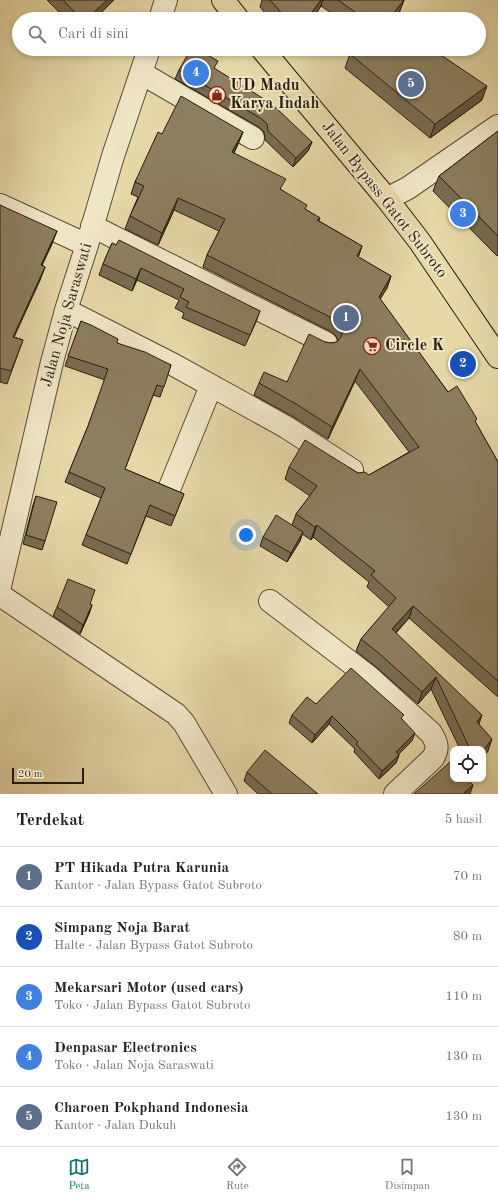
<!DOCTYPE html>
<html lang="id">
<meta charset="utf-8">
<style>
body{margin:0;font-family:"Old Standard TT",serif;background:#f6f6f6;color:#202124}
.controls{position:absolute;right:12px;bottom:12px;display:grid;overflow:hidden;border-radius:8px;box-shadow:0 2px 6px #0003}
.controls button{width:36px;height:36px;display:grid;place-items:center;padding:0;border:0;border-bottom:1px solid #e0e0e0;background:#fff;color:#202124;font:20px sans-serif}
.scale{position:absolute;left:12px;bottom:10px;width:72px;box-sizing:border-box;padding-left:4px;border:2px solid #2a1d10;border-top:0;font-size:11px;line-height:14px;white-space:nowrap;color:#2a1d10;-webkit-text-stroke:3px #efe6c6;paint-order:stroke}
.you{position:absolute;left:246px;top:535px;width:14px;height:14px;margin:-10px;border:3px solid #fff;border-radius:50%;background:#1a73e8;box-shadow:0 0 0 6px #1a73e833}
.badge{display:grid;place-items:center;width:26px;height:26px;border-radius:50%;background:#0f766e;color:#fff;font-size:13px;font-weight:700}
.pin{position:absolute;translate:-50% -50%;border:2px solid #fff;box-shadow:0 1px 4px #0006}
.list{margin:0;padding:0;list-style:none}
h2{display:flex;justify-content:space-between;align-items:center;height:52px;margin:0;padding:0 16px;font-size:17px}
h2 small{font-size:13px;font-weight:400;color:#757577}
.list li{display:grid;grid-template-columns:26px 1fr auto;gap:12px;align-items:center;box-sizing:border-box;height:60px;padding:0 16px;border-top:1px solid #e0e0e0}
.list b{display:block;font-size:15px;white-space:nowrap}
.list p{margin:0;font-size:13px;white-space:nowrap;color:#757577}
.list em{font-size:13px;font-style:normal;color:#757577}
.icon{flex:none;width:22px;height:22px;fill:none;stroke:currentColor;stroke-width:2;stroke-linecap:round;stroke-linejoin:round}
.map{position:relative;flex:none;width:498px;height:794px;overflow:hidden}
.search{position:absolute;background:#fff;box-shadow:0 2px 6px #0003;left:12px;right:12px;top:12px;height:44px;display:flex;align-items:center;gap:10px;box-sizing:border-box;padding:0 14px;border-radius:22px;color:#757577;font-size:15px}
.sheet{height:352px;background:#fff}
nav{display:flex;justify-content:space-around;align-items:center;box-sizing:border-box;height:56px;border-top:1px solid #e0e0e0;background:#fff;font-size:11px;color:#757577}
nav a{display:grid;justify-items:center;gap:2px}
nav .on{color:#0f766e}
.map>svg:first-child{display:block}
.lines{fill:none;stroke-linecap:round;stroke-linejoin:round}
.minor-casing{stroke:#594c36;stroke-width:24}
.highway-casing{stroke:#2a1d10;stroke-width:24}
.minor{stroke:#efe6c6;stroke-width:22}
.highway{stroke:#e6d8a7;stroke-width:22}
.wall{fill:#786c52;stroke:#2a1d10}
.shaded-wall{fill:#625842;stroke:#2a1d10}
.building{fill:#8c7e5f;stroke:#2a1d10}
.labels{text-anchor:middle;dominant-baseline:central;stroke-width:4;stroke-linejoin:round;paint-order:stroke}
.poi-label{font-size:16px;font-weight:bold;fill:#2a1d10;stroke:#efe6c6;text-anchor:start}
.street-label{font-size:16px;fill:#2a1d10;stroke:#efe6c6}
</style>
<div class="map">
<svg width="498" height="794" viewBox="0 0 498 794">
<rect width="100%" height="100%" fill="#e6d8a7"/>
<filter id="stains"><feTurbulence type="fractalNoise" baseFrequency=".005" numOctaves="4"/><feColorMatrix values="0 0 0 0 .2 0 0 0 0 .09 0 0 0 0 .02 0 0 0 .5 -.17"/></filter>
<radialGradient id="worn" r=".72"><stop offset=".6" stop-color="#630" stop-opacity="0"/><stop offset="1" stop-color="#630" stop-opacity=".3"/></radialGradient>
<g class="lines">
<g class="minor-casing">
<path id="minor" d="M160,19L166,0
M141,73L253,138
M387,199L408,188L498,126
M0,205L87,245
M92,226L326,343
M66,310L174,365L286,427L352,470
M170,487L211,386
M0,586L52,362L66,310L87,245L113,156L149,49
M0,595L176,714L184,723L226,794
M270,601L368,676L431,733C437,743 439,748 433,758L395,794"/>
</g>
<g class="highway-casing">
<path id="highway" d="M223,0L238,19
M262,49L387,199L420,242L498,357"/>
</g>
<use href="#minor" class="minor"/>
<use href="#highway" class="highway"/>
</g>
<path class="wall" d="M47,0H114L95,19H66Z
M262,0H404L399,13L395,19H340L321,6L312,19H270L260,7Z
M350,54L482,100L430,138L345,68Z
M215,69L312,142L308,151L293,167L265,140L264,132L259,127L175,79L179,70Z
M498,131V255L497,256L433,191L439,176Z
M243,132L238,144L234,153L282,190L305,209L320,218L319,221L362,246L358,257L391,276L387,288L380,299L448,392L476,423L498,462V697L409,618L396,633L479,724L488,751L483,749H460L431,689L418,704L376,667L356,651L361,639L389,607L367,587L369,582L313,537L311,540L302,534L300,541L287,562L260,546L263,537L292,525L296,514L310,496L285,479L289,467L350,468L358,473L369,475L409,452L355,381L328,439L292,416L254,395L259,383L287,382L325,342L331,343L337,342L338,341L336,336L332,332L203,267L207,255L219,231L174,210L158,245L125,229L130,216L138,197L131,194L135,182L162,134Z
M0,205L52,244L42,265L45,267L40,280L14,337L23,340L7,384L0,382Z
M112,243L260,311L256,322L245,346L182,318L184,313L175,308L179,300L137,280L132,291L99,275L103,264Z
M81,321L117,343L171,365L160,397L153,395L125,469L184,494L171,526L146,516L127,564L82,545L101,498L65,482L88,426L105,380L65,366Z
M36,496L45,541L42,550L23,544L33,505Z
M90,604L92,605L89,614L80,634L53,616L57,607Z
M316,704L402,719L412,741L399,754V755L396,763L379,779L354,752L355,749L329,724L312,743L289,723L292,715Z
M247,772L318,794H258L244,781Z"/>
<path class="shaded-wall" d="M107,0H114L95,19H87Z
M321,0H323L321,6L312,19H307Z
M404,0L399,13L395,19H389Z
M487,86L482,100L430,138L435,124Z
M243,132L238,144L228,164L232,152Z
M312,142L308,151L293,167L296,158Z
M178,198L174,210L158,245L162,233Z
M57,231L52,244L36,278L41,265Z
M362,246L358,258L357,256Z
M45,267L40,280L8,350L13,337Z
M141,268L137,280L132,291L136,279Z
M391,276L387,288L374,309L379,297Z
M360,369L355,381L328,439L332,427Z
M317,525L313,537L311,540L315,527Z
M303,532L300,541L287,562L291,553Z
M92,605L89,614L80,634L83,625Z
M413,606L409,618L388,641L392,629Z
M436,677L431,689L418,704L422,692Z
M482,715L478,727L477,722Z
M332,716L329,724L312,743L315,735Z
M415,733L412,741L393,760L396,752Z
M492,739L488,751L483,757V751Z
M399,755L396,763L379,779L382,771Z
M473,785L470,794H463Z"/>
<path class="building" d="M63,0H107L87,19H81Z
M270,0H321L307,19H287Z
M338,0H404L389,19H365Z
M191,49H197L218,61L214,68L272,104L312,142L296,158L268,131L267,124L262,119L179,70Z
M354,49H432L487,86L435,124L350,54Z
M181,96L243,132L232,152L286,179L280,189L307,205L305,209L320,218L317,220L362,246L357,256L391,276L379,297L448,392L457,386L477,419L475,421L498,462V681L413,606L392,629L482,715L477,722L492,739L483,751V749H470L436,677L422,692L381,655L361,639L396,598L371,575L375,571L317,525L315,527L296,514L317,486L289,467L305,440L350,468L358,473L365,472L369,475L419,447L360,369L332,427L296,404L259,383L264,372L287,382L309,334L325,342L331,343L337,342L341,337L343,331L341,324L336,320L207,255L225,219L178,198L162,233L130,216L144,186L135,182L158,132L162,134Z
M498,131V236L439,176Z
M0,205L57,231L41,265L45,267L13,337L23,340L11,371L0,368Z
M119,240L260,311L250,335L186,307L189,302L180,297L184,289L141,268L136,279L103,264L112,243L116,245Z
M81,321L91,325L118,339L117,343L145,352L171,365L164,387L157,385L125,469L184,494L175,516L150,505L131,554L86,535L105,488L69,472L88,426L108,369L68,356Z
M36,496L57,502L45,541L26,535Z
M276,515L303,532L291,553L263,537Z
M68,579L95,590L90,604L92,605L83,625L57,607Z
M351,668L404,715L401,718L415,733L396,752L399,755L382,771L356,744L358,742L332,716L315,735L292,715L307,697L316,704Z
M265,750L318,794H272L247,772Z
M450,762L453,765V779H467L473,785L463,794H414Z"/>
<defs>
<g id="shop-ring" transform="scale(0.9)"><circle r="9.5" fill="#efe6c6" stroke="#8f2418" stroke-width="1.5"/><path d="M-5-2.5h2.3a2.7 3.5 0 0 1 5.4 0H5L5.5 6h-11ZM-1.5-2.5h3a1.5 2.3 0 0 0-3 0Z" fill="#8f2418"/></g>
<g id="supermarket-ring" transform="scale(0.9)"><circle r="9.5" fill="#efe6c6" stroke="#8f2418" stroke-width="1.5"/><path d="M-6-5.5h2.5l.6 2H6L4.5 2H-2.5L-4.4-4H-6ZM-1.5 3.2a1.3 1.3 0 1 0 .1 0ZM3 3.2a1.3 1.3 0 1 0 .1 0Z" fill="#8f2418"/></g>
</defs>
<g fill-rule="evenodd">
<use href="#shop-ring" x="217" y="95"/>
<use href="#supermarket-ring" x="372" y="346"/>
</g>
<g class="labels">
<g class="poi-label">
<text x="230" y="86">UD Madu<tspan x="230" dy="18">Karya Indah</tspan></text>
<text x="385" y="346">Circle K</text>
</g>
<g class="street-label">
<text transform="translate(384 200) rotate(52)">Jalan Bypass Gatot Subroto</text>
<text transform="translate(67 315) rotate(-74)">Jalan Noja Saraswati</text>
</g>
</g>
<rect width="100%" height="100%" filter="url(#stains)"/>
<rect width="100%" height="100%" fill="url(#worn)"/>
</svg>
<div class="controls">
<button><svg class="icon" aria-label="locate" viewBox="0 0 24 24"><circle cx="12" cy="12" r="6"/><path d="M12 2v4M12 18v4M2 12h4M18 12h4"/></svg></button>
</div>
<div class="scale">20 m</div>
<div class="you"></div>
<div class="pin badge" style="left:346px;top:318px;background:#5c6f8a">1</div>
<div class="pin badge" style="left:463px;top:364px;background:#1a4fb4">2</div>
<div class="pin badge" style="left:463px;top:214px;background:#3f7fe0">3</div>
<div class="pin badge" style="left:196px;top:73px;background:#3f7fe0">4</div>
<div class="pin badge" style="left:411px;top:84px;background:#5c6f8a">5</div>
<div class="search"><svg class="icon" aria-label="search" viewBox="0 0 24 24"><circle cx="10" cy="10" r="6"/><path d="M15 15l6 6"/></svg>Cari di sini</div>
</div>
<section class="sheet">
<h2>Terdekat<small>5 hasil</small></h2>
<ul class="list">
<li><span class="badge" style="background:#5c6f8a">1</span><div><b>PT Hikada Putra Karunia</b><p>Kantor · Jalan Bypass Gatot Subroto</p></div><em>70 m</em></li>
<li><span class="badge" style="background:#1a4fb4">2</span><div><b>Simpang Noja Barat</b><p>Halte · Jalan Bypass Gatot Subroto</p></div><em>80 m</em></li>
<li><span class="badge" style="background:#3f7fe0">3</span><div><b>Mekarsari Motor (used cars)</b><p>Toko · Jalan Bypass Gatot Subroto</p></div><em>110 m</em></li>
<li><span class="badge" style="background:#3f7fe0">4</span><div><b>Denpasar Electronics</b><p>Toko · Jalan Noja Saraswati</p></div><em>130 m</em></li>
<li><span class="badge" style="background:#5c6f8a">5</span><div><b>Charoen Pokphand Indonesia</b><p>Kantor · Jalan Dukuh</p></div><em>130 m</em></li>
</ul>
</section>
<nav>
<a class="on"><svg class="icon" aria-label="map" viewBox="0 0 24 24"><path d="M3 6l6-2 6 2 6-2v14l-6 2-6-2-6 2zM9 4v14M15 6v14"/></svg>Peta</a>
<a><svg class="icon" aria-label="directions" viewBox="0 0 24 24"><path d="M12 3l9 9-9 9-9-9zM9 14v-3h6M13 9l2 2-2 2"/></svg>Rute</a>
<a><svg class="icon" aria-label="saved" viewBox="0 0 24 24"><path d="M7 4h10v16l-5-4-5 4z"/></svg>Disimpan</a>
</nav>
